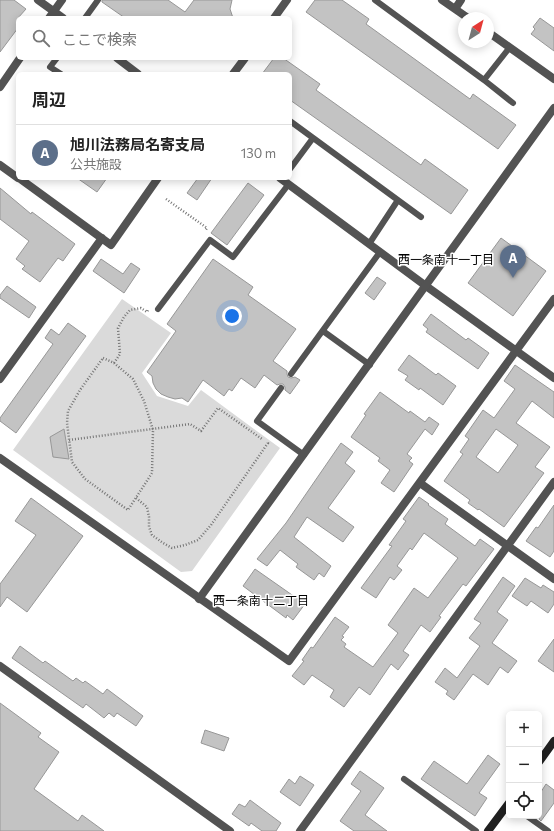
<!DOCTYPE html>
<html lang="ja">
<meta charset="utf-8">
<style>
body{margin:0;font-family:Commissioner,"Noto Sans JP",sans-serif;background:#f2f2f2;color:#222}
.controls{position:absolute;right:12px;bottom:12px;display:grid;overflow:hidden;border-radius:6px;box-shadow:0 2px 10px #0003}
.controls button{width:36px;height:36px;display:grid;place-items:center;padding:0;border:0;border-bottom:1px solid #e0e0e0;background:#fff;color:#222;font:20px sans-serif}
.compass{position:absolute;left:458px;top:12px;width:36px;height:36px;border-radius:50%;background:#fff;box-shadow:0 2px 10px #0003;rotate:36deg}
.you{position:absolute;left:232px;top:316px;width:14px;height:14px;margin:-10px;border:3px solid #fff;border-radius:50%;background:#1a73e8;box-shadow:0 0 0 6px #1a73e833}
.badge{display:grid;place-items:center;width:26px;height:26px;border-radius:50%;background:#1a73e8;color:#fff;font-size:13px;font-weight:700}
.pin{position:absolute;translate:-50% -33px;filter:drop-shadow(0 1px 2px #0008)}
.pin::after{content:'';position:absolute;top:21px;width:14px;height:12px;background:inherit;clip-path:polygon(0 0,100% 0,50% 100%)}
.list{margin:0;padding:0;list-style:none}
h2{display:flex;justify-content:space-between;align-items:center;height:52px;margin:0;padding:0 16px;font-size:17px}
h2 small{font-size:13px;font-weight:400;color:#767676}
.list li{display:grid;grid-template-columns:26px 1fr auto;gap:12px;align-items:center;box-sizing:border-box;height:56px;padding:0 16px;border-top:1px solid #e0e0e0}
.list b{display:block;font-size:15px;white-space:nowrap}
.list p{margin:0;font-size:13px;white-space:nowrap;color:#767676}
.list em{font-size:13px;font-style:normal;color:#767676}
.icon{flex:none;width:22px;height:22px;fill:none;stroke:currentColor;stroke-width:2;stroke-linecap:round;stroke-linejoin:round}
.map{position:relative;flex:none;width:554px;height:831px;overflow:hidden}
.search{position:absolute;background:#fff;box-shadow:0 2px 10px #0003;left:16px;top:16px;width:276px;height:44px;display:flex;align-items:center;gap:10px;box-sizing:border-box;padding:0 14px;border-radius:6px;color:#767676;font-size:15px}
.panel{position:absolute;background:#fff;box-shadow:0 2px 10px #0003;left:16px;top:72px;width:276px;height:108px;border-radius:6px}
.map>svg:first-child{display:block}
.green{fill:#dadada}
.building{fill:#c3c3c3;stroke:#979797;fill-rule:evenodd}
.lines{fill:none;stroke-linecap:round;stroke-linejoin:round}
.path{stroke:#757575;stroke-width:2.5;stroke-dasharray:1 2;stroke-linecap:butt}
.service{stroke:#535353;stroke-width:6}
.minor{stroke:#535353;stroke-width:8}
.tertiary{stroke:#535353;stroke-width:8}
.secondary{stroke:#202020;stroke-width:8}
.labels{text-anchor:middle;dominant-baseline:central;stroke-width:3;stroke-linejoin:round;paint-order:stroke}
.neighbourhood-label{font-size:12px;fill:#000;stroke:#fff}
</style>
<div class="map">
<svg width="554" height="831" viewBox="0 0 554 831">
<rect width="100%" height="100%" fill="#fff"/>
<path class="green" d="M122,299L171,333L142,373L157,396L188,406L201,390L280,448L192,571L181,572L13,450Z"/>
<path class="building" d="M0,0H14L26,9L18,18V28L0,52Z
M102,0H168L185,12L194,0H232L230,9L233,18H125L102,2Z
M315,0H342L369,19L366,24L470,99L473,94L516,125L498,149L306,12Z
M540,18L554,28V51L531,34L535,29L533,27Z
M274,58H283L320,84L316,90L421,165L425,159L468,190L451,214L290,100V74H262Z
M77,178H107L97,192Z
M198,178H212L197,200L187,193Z
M248,183L264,195L227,245L211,233Z
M0,188L31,214L32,212L75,244L63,261L58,258L40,282L22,269L25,266L16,259L29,241L0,219Z
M501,238L546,271L513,316L468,283Z
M101,259L123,274L131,263L140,269L124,293L93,271Z
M213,259L253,287L248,295L296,329L273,361L287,371V374L288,377L291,378L295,377L300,380L290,394L285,390V387L283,384H280L277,385L264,375L255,388L241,378L232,391L229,389L224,396L203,380L188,402L182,398L175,399L168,397L161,394L156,389L153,383L152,376L147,372L176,331L167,324Z
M377,277L386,283L374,300L365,293Z
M7,286L36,307L29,318L0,298V295Z
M431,314L466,340L468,338L489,353L478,369L426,332L428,329L423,325Z
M68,323L86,336L16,433L0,421V418L53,344L45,338L51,329L59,335Z
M409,355L436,375L438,373L456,386L443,405L420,388L419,390L405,380L408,376L398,370Z
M515,365L554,392V418L532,401L516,423L550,447L535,467L544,473L504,527L479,509L478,510L468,503L470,500L444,481L463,454L460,452L469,439L465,436L483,410L494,418L515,389L504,381ZM496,429L518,445L498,473L476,457Z
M380,392L409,413L410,411L425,422L429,417L439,424L432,435L425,429L407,454L412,458L409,461L413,464L394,492L381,483L390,470L378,461L380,458L351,437L366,415L364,414Z
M64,429L69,459L53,457L50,437Z
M341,443L353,452L345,463L355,471L328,508L354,527L343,542L307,517L294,537L331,566L324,577L319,573L314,580L296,567L298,564L280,550L267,566L257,559L286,523Z
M419,497L429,504L428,505L448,519L445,524L475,546L480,539L494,549L466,586L463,584L439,616L441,617L430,632L421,625L403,651L409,655L398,670L391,664L370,695L359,687L344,707L330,697L334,690L312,675L304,685L292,676L304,661L302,660L311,647L313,648L335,617L349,627L342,636L344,637L341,640L346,644L344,647L373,667L398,633L388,625L414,588L428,598L458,558L424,533L412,550L410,548L397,566L402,570L394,580L390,577L376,598L361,588L392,546L389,545L406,521L403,519Z
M31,498L83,536L27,612L7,597L0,607V584L36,535L15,521Z
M554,505V551L550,557L526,541L536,527L538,528Z
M255,569L305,604L293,620L287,615L286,618L243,586Z
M503,577L515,586L497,612L508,620L492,643L517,661L508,673L500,667L488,685L473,674L454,700L446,694L448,691L435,682L445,668L457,678L480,646L469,638L481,623L474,619Z
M525,578L541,588L543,585L554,592V604L548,613L531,601L527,606L512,596Z
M554,639V672L538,661Z
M20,646L43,663L45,661L73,681L76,678L83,683L85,681L103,694L107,689L143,716L136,726L117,713L114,717L109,713L104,718L86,704L83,708L12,658Z
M0,703L41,733L38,737L59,752L34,789L78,821L82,815L104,831H0Z
M205,730L229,738L224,751L201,743Z
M488,755L500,764L479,793L487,798L475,816L421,779L434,761L467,784Z
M360,771L384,788L365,815L387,831H354L340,821L361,791L351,784Z
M300,776L314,785L300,806L280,792L289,779L295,784Z
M546,784L554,790V803L541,821L539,819V795Z
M250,800L281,823L276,831H262L251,823L249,826L232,814L239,804L245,807Z"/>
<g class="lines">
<path class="path" d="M166,199L207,228L205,231
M103,358L114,363L133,379L144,401L153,430L152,473L128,510L85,479L72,462L67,423L68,411L80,390Z
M114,363L120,354L118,328L124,317L130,310L141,308L147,312L148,310
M69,440L190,424L201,431L218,408L262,439
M136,498L147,507L149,517V527L152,535L163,543L172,548L185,545L198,540L211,525L268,443L267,442"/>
<path class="service" d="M375,0L484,80L510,47
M85,18L98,0
M57,58L50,67L61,74
M484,80L513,103
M290,121L421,217
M290,169L313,138
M369,244L398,200
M158,309L210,240L233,257L288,185
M323,331L370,365
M291,374L380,252
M281,388L257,421L304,455
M404,779L476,831
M527,816L548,831"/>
<path class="minor" d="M38,0L63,18
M442,0L468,18
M455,9L461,0
M49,18L62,0
M274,18L287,0
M488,32L554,79
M117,58L138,74
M233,74L245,58
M0,87L20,58
M0,165L18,178
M19,178L111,245L158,178
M280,178L426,286L554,378
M0,379L102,238
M0,458L289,661L554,299
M420,483L554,579
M0,666L230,831
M300,831L554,482"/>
<path class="tertiary" d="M199,599L554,108"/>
<path class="secondary" d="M539,762L554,741
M488,831L509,803"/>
</g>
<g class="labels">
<g class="neighbourhood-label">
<text x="446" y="259">西一条南十一丁目</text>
<text x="261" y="600">西一条南十二丁目</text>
</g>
</g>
</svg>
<div class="controls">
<button>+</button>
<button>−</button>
<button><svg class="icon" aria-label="locate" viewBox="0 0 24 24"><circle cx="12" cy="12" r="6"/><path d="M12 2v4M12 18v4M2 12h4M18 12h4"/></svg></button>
</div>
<svg class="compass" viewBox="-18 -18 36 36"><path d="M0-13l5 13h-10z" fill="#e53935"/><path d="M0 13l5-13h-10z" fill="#767676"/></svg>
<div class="you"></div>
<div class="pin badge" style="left:513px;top:278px;background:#5c6f8a">A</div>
<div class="search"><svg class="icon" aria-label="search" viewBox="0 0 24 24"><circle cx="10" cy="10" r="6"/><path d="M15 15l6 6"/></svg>ここで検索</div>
<section class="panel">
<h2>周辺<small></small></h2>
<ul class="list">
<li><span class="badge" style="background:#5c6f8a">A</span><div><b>旭川法務局名寄支局</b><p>公共施設</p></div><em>130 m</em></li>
</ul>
</section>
</div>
